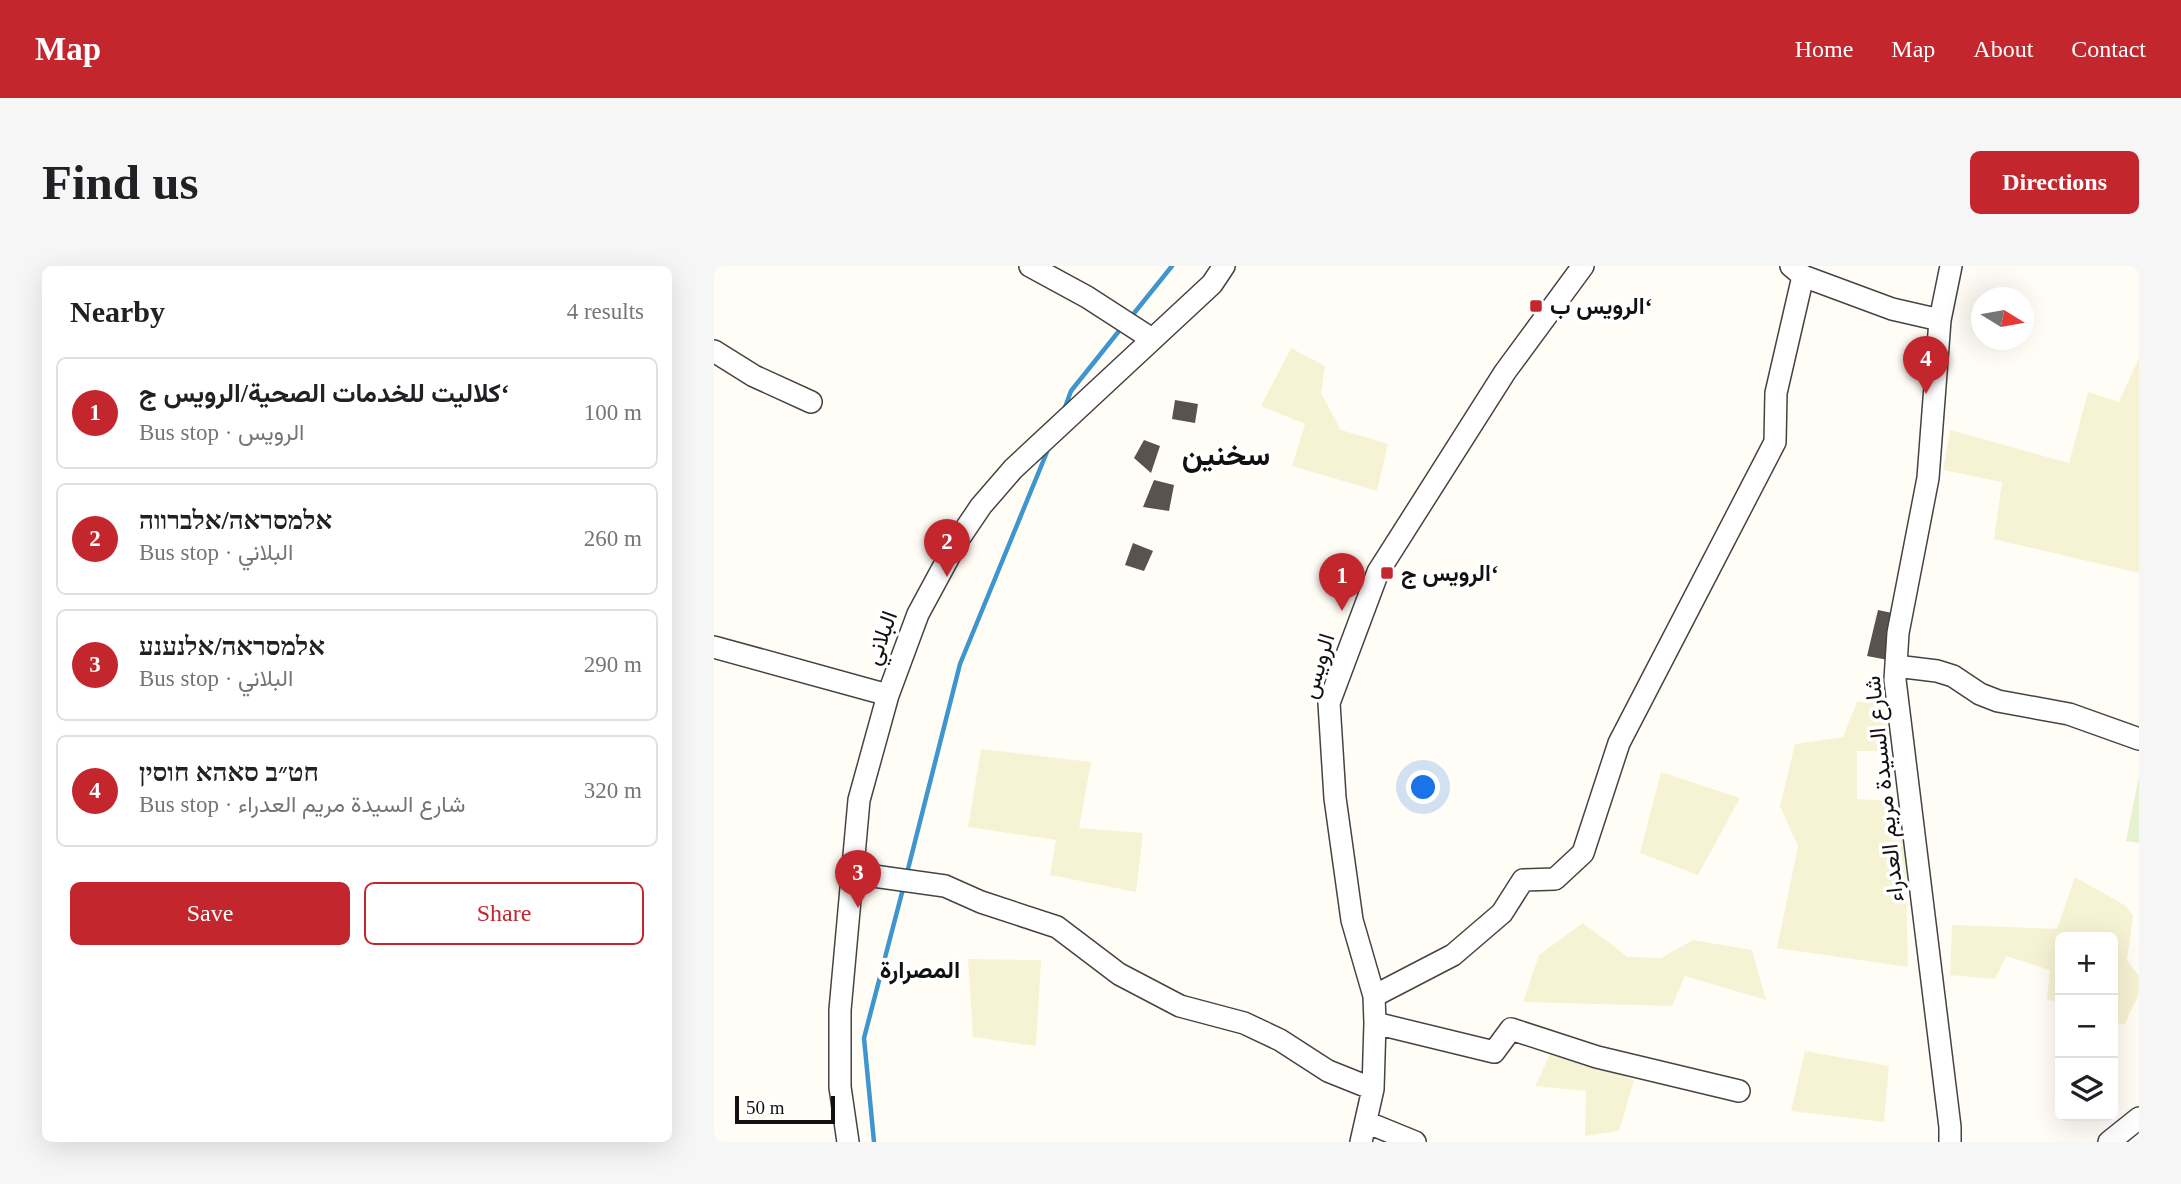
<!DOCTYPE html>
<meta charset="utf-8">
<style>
body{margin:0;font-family:"Times New Roman",Vazirmatn,Heebo,serif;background:#f6f6f6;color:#202124}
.controls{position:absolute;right:21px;bottom:21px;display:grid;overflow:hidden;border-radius:10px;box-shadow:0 7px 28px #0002}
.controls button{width:63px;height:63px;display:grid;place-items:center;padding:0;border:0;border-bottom:2px solid #e0e0e0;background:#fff;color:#202124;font:35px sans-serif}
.compass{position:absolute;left:1257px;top:21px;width:63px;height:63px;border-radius:50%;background:#fff;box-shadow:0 7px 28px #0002;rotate:101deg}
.scale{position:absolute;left:21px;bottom:18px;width:100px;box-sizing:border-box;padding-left:7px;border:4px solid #111;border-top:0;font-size:19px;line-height:24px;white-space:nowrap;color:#111;-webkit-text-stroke:5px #fff;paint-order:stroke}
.you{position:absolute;left:710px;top:522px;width:24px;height:24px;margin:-18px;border:5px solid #fff;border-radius:50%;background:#1a73e8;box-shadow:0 0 0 10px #1a73e833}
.badge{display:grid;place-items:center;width:46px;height:46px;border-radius:50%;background:#c4262e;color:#fff;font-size:23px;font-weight:700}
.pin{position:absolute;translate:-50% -58px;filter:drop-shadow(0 2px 4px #0008)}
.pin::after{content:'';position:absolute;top:37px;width:24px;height:21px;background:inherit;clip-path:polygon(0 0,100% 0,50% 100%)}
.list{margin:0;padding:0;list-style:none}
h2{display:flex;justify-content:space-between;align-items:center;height:91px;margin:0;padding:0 28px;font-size:30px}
h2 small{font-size:23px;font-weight:400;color:#757577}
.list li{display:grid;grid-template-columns:46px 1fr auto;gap:21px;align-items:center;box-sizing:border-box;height:112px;margin:0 14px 14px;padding:0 14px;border:2px solid #e0e0e0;border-radius:10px}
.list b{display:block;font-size:26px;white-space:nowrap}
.list p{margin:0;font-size:23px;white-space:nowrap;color:#757577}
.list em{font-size:23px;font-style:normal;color:#757577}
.actions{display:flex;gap:14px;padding:21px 28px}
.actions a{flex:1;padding:16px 0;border:2px solid #c4262e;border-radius:10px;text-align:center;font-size:24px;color:#c4262e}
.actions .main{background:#c4262e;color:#fff}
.icon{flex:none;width:38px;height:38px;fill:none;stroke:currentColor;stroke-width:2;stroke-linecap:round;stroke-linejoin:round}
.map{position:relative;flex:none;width:1425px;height:876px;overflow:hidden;border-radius:10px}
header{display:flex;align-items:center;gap:42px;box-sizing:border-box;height:98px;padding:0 35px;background:#c4262e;color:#fff}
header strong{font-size:33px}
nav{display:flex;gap:38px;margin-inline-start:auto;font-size:24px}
.intro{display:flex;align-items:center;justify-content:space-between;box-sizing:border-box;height:168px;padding:0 42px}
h1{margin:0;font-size:49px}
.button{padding:18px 32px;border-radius:10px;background:#c4262e;color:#fff;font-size:24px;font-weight:700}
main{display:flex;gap:42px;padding:0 42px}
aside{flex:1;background:#fff;border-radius:10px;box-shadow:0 7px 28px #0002}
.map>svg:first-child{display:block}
.farmland{fill:#f6f3d4}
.pitch{fill:#e6f2cf}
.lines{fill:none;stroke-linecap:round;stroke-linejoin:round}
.stream{stroke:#3f96cf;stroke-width:4.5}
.building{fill:#5a524d}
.minor-casing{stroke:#444;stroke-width:24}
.minor{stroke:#fff;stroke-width:21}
.poi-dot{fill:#c4262e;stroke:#fff;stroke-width:2.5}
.labels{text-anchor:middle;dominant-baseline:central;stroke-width:7;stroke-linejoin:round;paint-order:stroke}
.poi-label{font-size:23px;font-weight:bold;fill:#111;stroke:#fff;text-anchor:start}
.street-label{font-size:23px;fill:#111;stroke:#fff}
.neighbourhood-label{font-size:24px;font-weight:bold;fill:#111;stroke:#fff}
.district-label{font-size:30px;font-weight:bold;fill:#111;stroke:#fff}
</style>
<header>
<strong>Map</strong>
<nav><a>Home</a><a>Map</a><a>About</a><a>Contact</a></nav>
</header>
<div class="intro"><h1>Find us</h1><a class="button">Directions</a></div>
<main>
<aside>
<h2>Nearby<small>4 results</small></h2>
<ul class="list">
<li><span class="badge">1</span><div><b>كلاليت للخدمات الصحية/الرويس ج‘</b><p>Bus stop · الرويس</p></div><em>100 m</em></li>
<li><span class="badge">2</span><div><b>אלמסראה/אלברווה</b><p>Bus stop · البلاني</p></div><em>260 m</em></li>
<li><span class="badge">3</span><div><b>אלמסראה/אלנענע</b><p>Bus stop · البلاني</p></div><em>290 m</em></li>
<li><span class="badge">4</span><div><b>חט״ב סאהא חוסין</b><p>Bus stop · شارع السيدة مريم العدراء</p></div><em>320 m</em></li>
</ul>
<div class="actions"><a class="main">Save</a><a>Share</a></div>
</aside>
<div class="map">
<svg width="1425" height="876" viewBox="0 0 1425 876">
<rect width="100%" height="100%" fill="#fffdf5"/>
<path class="farmland" d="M577,82L611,100L607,127L627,164L674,178L663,225L578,200L591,158L547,140Z
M1425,91V307L1280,273L1288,216L1229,204L1236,164L1355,197L1374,126L1405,136Z
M1143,436H1175L1176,485H1143V533L1190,536L1194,701L1063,682L1084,580L1066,540L1081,478L1129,471Z
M267,483L377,496L365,562L429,567L422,626L336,609L342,574L254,561Z
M947,506L1026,532L984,609L926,587Z
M1361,611L1412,640L1419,650L1413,694L1425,710V728L1410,759L1399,755V671H1346V737L1333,733L1336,704L1292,690L1281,713L1236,709L1238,659L1343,663Z
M869,657L914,691L947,692L979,674L1038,684L1052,734L971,710L958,740L809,736L825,689Z
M254,693L327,694L322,780L259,771Z
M839,782L920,814L905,865L871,870L872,825L821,820Z
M1091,785L1175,800L1170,856L1077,845Z"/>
<path class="pitch" d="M1425,510V577L1412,575Z"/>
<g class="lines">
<path class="stream" d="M417,51L458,0
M350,144L357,125L409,60
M193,607L246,398L335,181
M160,876L150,772L190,619"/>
</g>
<path class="building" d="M461,134L484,138L481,157L458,153Z
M430,174L446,180L437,207L420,192Z
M440,214L460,219L455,245L429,241Z
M419,277L439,285L430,305L411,299Z
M1164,344L1178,347L1174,394L1153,390Z"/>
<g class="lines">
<g class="minor-casing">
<path id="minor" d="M316,0L373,31L438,73
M1089,10L1178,43L1226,54
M0,85L40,110L97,136
M0,381L174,429
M1182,400L1223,405L1239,410L1266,428L1284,435L1355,448L1425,473
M138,607L231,620L267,636L343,661L405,708L466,740L530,757L566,774L614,805L659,823
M660,730L739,689L788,647L809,614L841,613L869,587L905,477L1061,176L1062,127L1089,10L1077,0
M661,757L780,786L797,763L883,791L1025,825
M652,856L701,876
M134,876L126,821V744L145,534L174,429L204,348L244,274L267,240L299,203L498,18L510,0
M647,876L659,823L661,757L660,730L638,654L621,532L615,437L664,306L791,106L869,0
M1236,876V861L1181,414L1184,367L1214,212L1226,54L1237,0
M1395,876L1425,852"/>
</g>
<use href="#minor" class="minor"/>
</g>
<g class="poi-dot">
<rect x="815" y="33" width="14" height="14" rx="3.5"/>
<rect x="666" y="300" width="14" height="14" rx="3.5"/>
</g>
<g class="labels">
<g class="poi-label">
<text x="836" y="40">الرويس ب‘</text>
<text x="687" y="307">الرويس ج‘</text>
</g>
<g class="street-label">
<text transform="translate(167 372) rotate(-70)">البلاني</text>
<text transform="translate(604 400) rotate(-73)">الرويس</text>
<text transform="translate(1170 523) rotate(-96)">شارع السيدة مريم العدراء</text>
</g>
<g class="neighbourhood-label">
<text x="206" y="704">المصرارة</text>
</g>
<g class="district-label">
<text x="512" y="188">سخنين</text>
</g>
</g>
</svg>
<div class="controls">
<button>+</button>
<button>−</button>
<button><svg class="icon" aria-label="layers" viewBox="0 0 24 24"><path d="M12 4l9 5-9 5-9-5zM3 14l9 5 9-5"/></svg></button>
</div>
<svg class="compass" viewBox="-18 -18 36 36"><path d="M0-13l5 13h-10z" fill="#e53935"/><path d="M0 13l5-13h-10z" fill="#757577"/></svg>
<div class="scale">50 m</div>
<div class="you"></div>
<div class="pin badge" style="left:628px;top:345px">1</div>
<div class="pin badge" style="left:233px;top:311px">2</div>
<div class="pin badge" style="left:144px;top:642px">3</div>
<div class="pin badge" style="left:1212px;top:128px">4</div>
</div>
</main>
